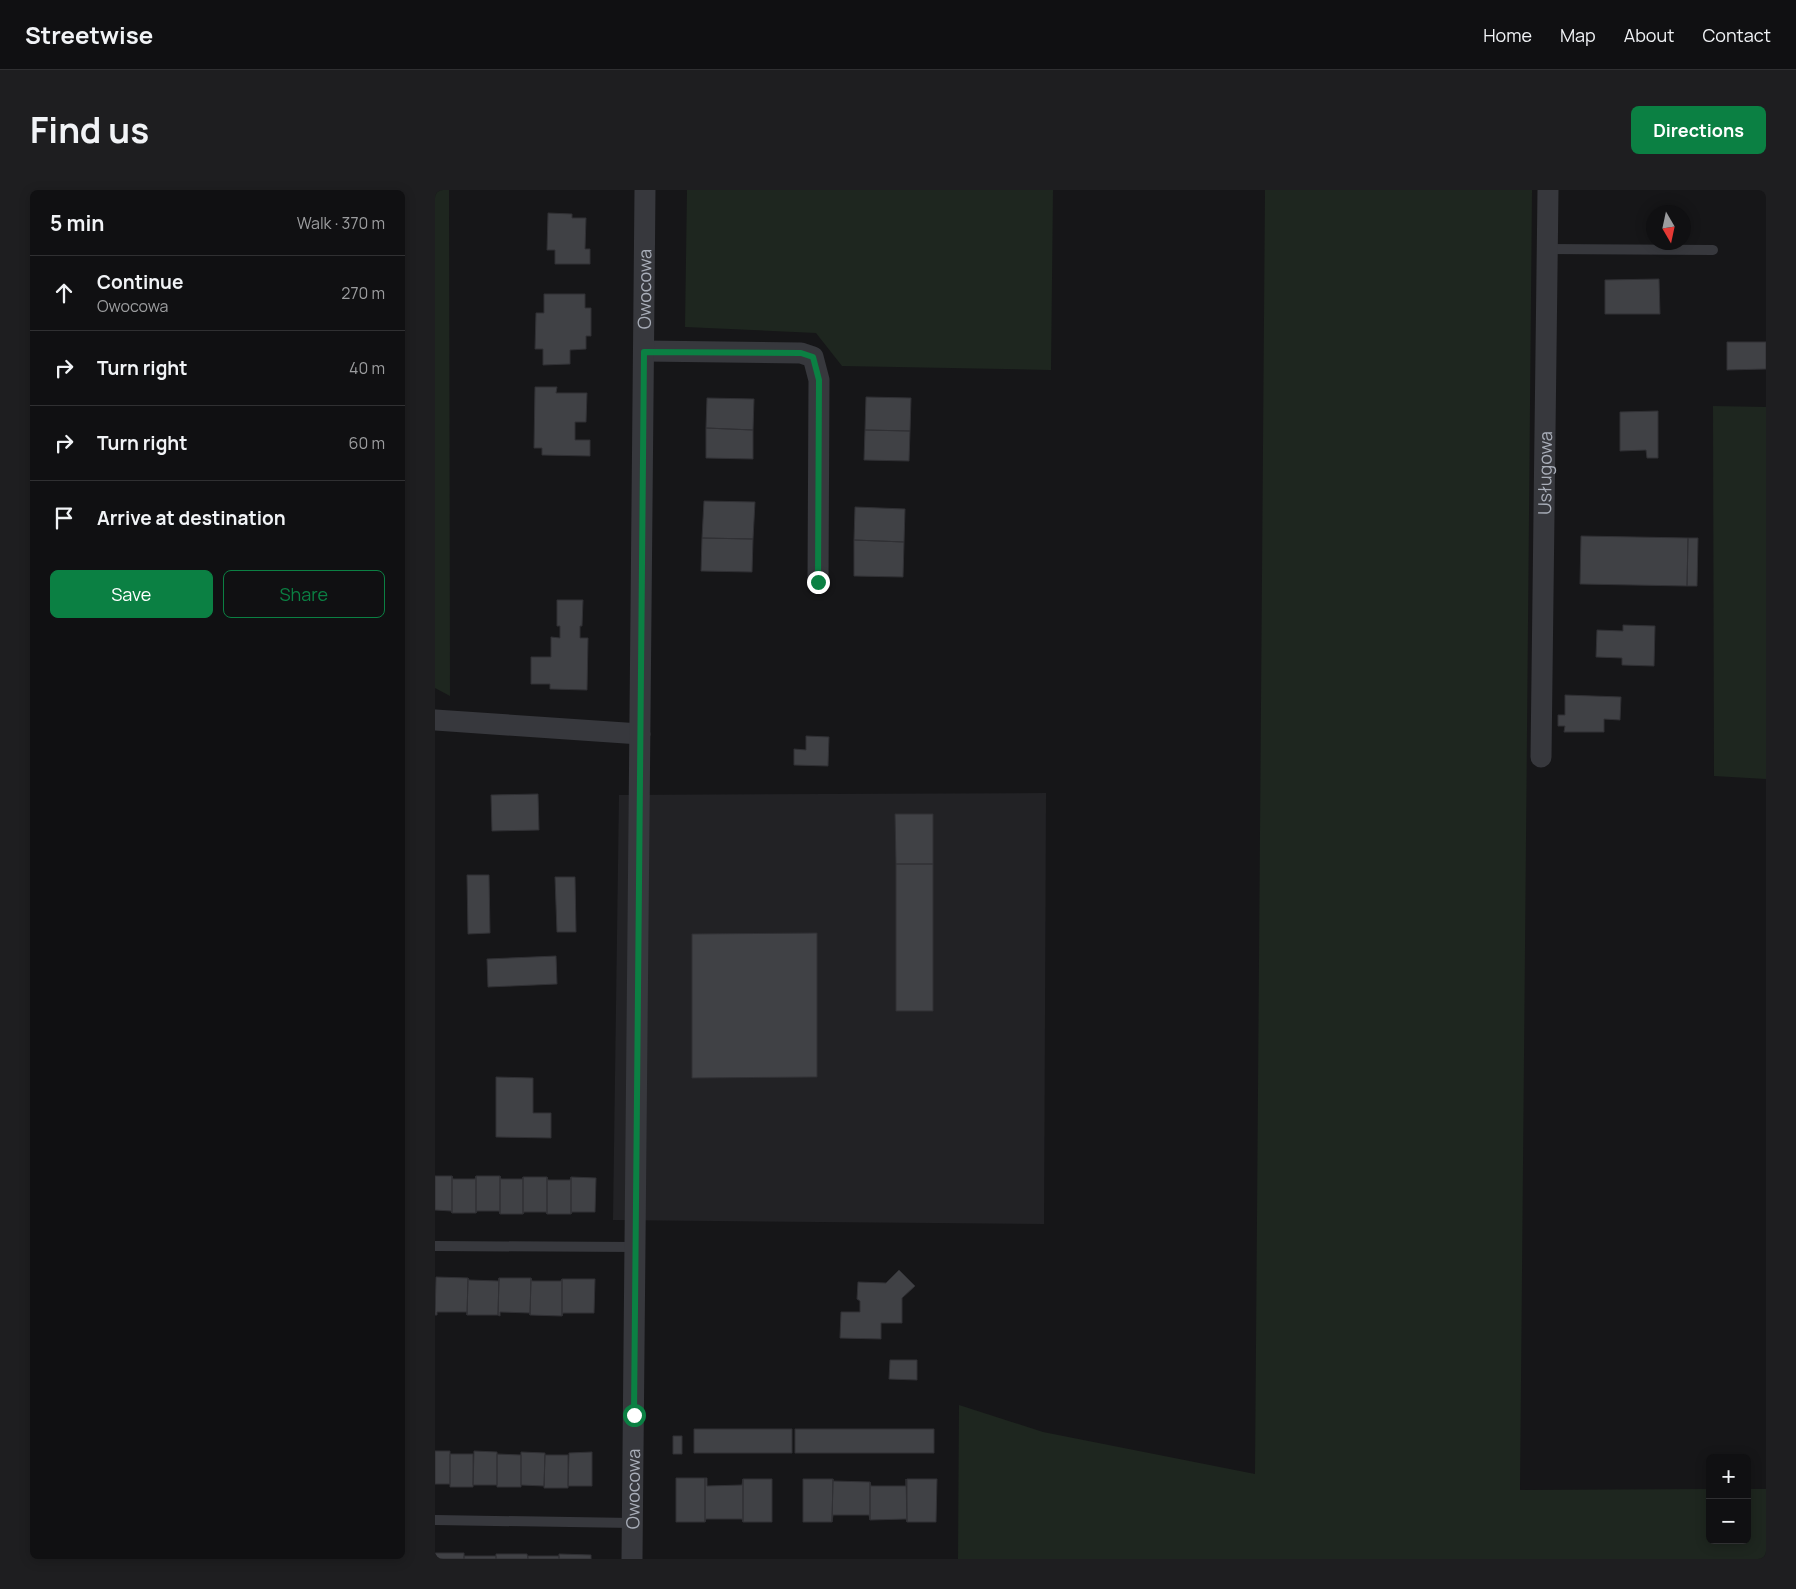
<!DOCTYPE html>
<meta charset="utf-8">
<style>
body{margin:0;font-family:Manrope,sans-serif;background:#1e1e20;color:#f1f3f6}
.controls{position:absolute;right:15px;bottom:15px;display:grid;overflow:hidden;border-radius:8px;box-shadow:0 2px 12px #0003}
.controls button{width:45px;height:45px;display:grid;place-items:center;padding:0;border:0;border-bottom:1px solid #303032;background:#101012;color:#f1f3f6;font:25px sans-serif}
.compass{position:absolute;left:1211px;top:15px;width:45px;height:45px;border-radius:50%;background:#101012;box-shadow:0 2px 12px #0003;rotate:171deg}
.stop{position:absolute;width:15px;height:15px;margin:-11px;border:4px solid #0b8043;border-radius:50%;background:#fff}
.stop.end{background:#0b8043;border-color:#fff;box-shadow:0 1px 5px #0008}
.list{margin:0;padding:0;list-style:none}
h2{display:flex;justify-content:space-between;align-items:center;height:65px;margin:0;padding:0 20px;font-size:21px}
h2 small{font-size:16px;font-weight:400;color:#9c9d9f}
.list li{display:grid;grid-template-columns:32px 1fr auto;gap:15px;align-items:center;box-sizing:border-box;height:75px;padding:0 20px;border-top:1px solid #303032}
.list b{display:block;font-size:19px;white-space:nowrap}
.list p{margin:0;font-size:16px;white-space:nowrap;color:#9c9d9f}
.list em{font-size:16px;font-style:normal;color:#9c9d9f}
.actions{display:flex;gap:10px;padding:15px 20px}
.actions a{flex:1;padding:11px 0;border:1px solid #0b8043;border-radius:8px;text-align:center;font-size:18px;color:#0b8043}
.actions .main{background:#0b8043;color:#fff}
.icon{flex:none;width:28px;height:28px;fill:none;stroke:currentColor;stroke-width:2;stroke-linecap:round;stroke-linejoin:round}
.map{position:relative;flex:none;width:1331px;height:1369px;overflow:hidden;border-radius:8px}
header{display:flex;align-items:center;gap:30px;box-sizing:border-box;height:70px;padding:0 25px;background:#101012;border-bottom:1px solid #303032}
header strong{font-size:24px}
nav{display:flex;gap:28px;margin-inline-start:auto;font-size:18px}
.intro{display:flex;align-items:center;justify-content:space-between;box-sizing:border-box;height:120px;padding:0 30px}
h1{margin:0;font-size:35px}
.button{padding:12px 22px;border-radius:8px;background:#0b8043;color:#fff;font-size:18px;font-weight:700}
main{display:flex;gap:30px;padding:0 30px}
aside{flex:1;background:#101012;border-radius:8px;box-shadow:0 2px 12px #0003}
.map>svg:first-child{display:block}
.built{fill:#222225}
.green{fill:#1e261f}
.building{fill:#404145;stroke:#303034}
.lines{fill:none;stroke-linecap:round;stroke-linejoin:round}
.lane{stroke:#37383d;stroke-width:10}
.street{stroke:#37383d;stroke-width:21}
.route{stroke:#0b8043;stroke-width:6}
.labels{text-anchor:middle;dominant-baseline:central;stroke-width:4.5;stroke-linejoin:round;paint-order:stroke}
.street-label{font-size:18px;fill:#a8adb8;stroke:#111113}
</style>
<header>
<strong>Streetwise</strong>
<nav><a>Home</a><a>Map</a><a>About</a><a>Contact</a></nav>
</header>
<div class="intro"><h1>Find us</h1><a class="button">Directions</a></div>
<main>
<aside>
<h2>5 min<small>Walk · 370 m</small></h2>
<ul class="list">
<li><svg class="icon" aria-label="ahead" viewBox="0 0 24 24"><path d="M12 20V5M6 11l6-6 6 6"/></svg><div><b>Continue</b><p>Owocowa</p></div><em>270 m</em></li>
<li><svg class="icon" aria-label="right" viewBox="0 0 24 24"><path d="M7 20v-9h11M14 6l5 5-5 5"/></svg><div><b>Turn right</b></div><em>40 m</em></li>
<li><svg class="icon" aria-label="right" viewBox="0 0 24 24"><path d="M7 20v-9h11M14 6l5 5-5 5"/></svg><div><b>Turn right</b></div><em>60 m</em></li>
<li><svg class="icon" aria-label="arrive" viewBox="0 0 24 24"><path d="M6 21V4h12l-3 4 3 4H6"/></svg><div><b>Arrive at destination</b></div></li>
</ul>
<div class="actions"><a class="main">Save</a><a>Share</a></div>
</aside>
<div class="map">
<svg width="1331" height="1369" viewBox="0 0 1331 1369">
<rect width="100%" height="100%" fill="#161618"/>
<path class="built" d="M611,603L609,1034L178,1030L184,605Z"/>
<path class="green" d="M0,0H14L15,506L0,498Z
M252,0H618L616,180L407,176L381,143L250,137Z
M830,0H1097L1085,1300L1275,1299V1350H1312V1299H1331V1369H523L524,1215L608,1242L820,1284Z
M1278,216L1331,217V589L1279,586Z"/>
<path class="building" d="M113,23L137,24V28H151L150,59H155V74H120V60H112Z
M1224,89L1225,124H1170V90Z
M109,104H150V118H156V146H151V159L135,160V174L108,175V159H100L101,123H109Z
M1292,152H1331V179L1292,180Z
M100,197H122L121,203H152L151,232H140V250H155V266L107,265V258H99Z
M431,207L476,208L475,241L430,240Z
M272,208L319,209L318,240L271,238Z
M1223,221V268H1212L1211,260L1185,261V222Z
M271,238L318,240V269L271,268Z
M430,240L475,241L474,271L429,270Z
M269,311L320,312L318,349L267,348Z
M420,317L470,319L469,352L419,350Z
M1146,346L1253,348L1252,396L1145,394Z
M267,348L318,349L317,382L266,381Z
M1253,348H1263L1262,396H1252Z
M419,350L469,352L468,387L419,386Z
M122,410H148L147,436H145V448H153L152,500L115,499V494H96V467H116V447L125,448V436H122Z
M1188,435L1220,436L1219,476L1187,475V468L1161,467L1162,440L1188,441Z
M1130,505L1186,507L1185,530L1169,529V542H1129L1130,536H1123V525H1130Z
M371,546L394,547L393,576L359,575V559L371,560Z
M103,604L104,640L57,641L56,605Z
M460,624H498V674H461Z
M461,674H498V821H461Z
M32,685H54L55,743L33,744Z
M120,687H140L141,742H122Z
M382,743V887L257,888V744Z
M121,766L122,794L53,797L52,769Z
M61,887L98,888V923H116V948L61,947Z
M0,986H17V1023L16,1021L0,1020Z
M17,986L18,989H40L41,986V1023H17Z
M41,986H65V1024L64,1021H42L41,1023Z
M65,986L66,989H88V987V1024H65Z
M88,987H112V1024L111,1022H89L88,1024Z
M112,987L113,990H135L136,987V1024H112Z
M136,987L161,988L160,1022H137L136,1024Z
M464,1080L480,1096L467,1108V1133H446V1149L405,1148L406,1122H425V1111L422,1109L423,1092L451,1093Z
M1,1087L33,1088L32,1125V1122H2V1125H0Z
M33,1088L34,1090L64,1091V1088L63,1125H32Z
M64,1088H96L95,1125V1123L65,1122V1126L63,1125Z
M96,1088L97,1091H126L127,1089V1126L95,1125Z
M127,1089H160L159,1123H128L127,1126Z
M455,1170H482V1190L454,1189Z
M259,1239H357V1263H259Z
M360,1239H499V1263H360Z
M238,1246H247V1264H238Z
M0,1261H15V1294H0Z
M39,1261L62,1262V1295H38Z
M86,1262L110,1263L109,1296L86,1295Z
M157,1262V1296H133L134,1263Z
M15,1264H38V1297H15Z
M62,1264L86,1265V1297H62Z
M110,1265H133V1298H109Z
M241,1288H270V1332H241Z
M270,1288H272V1296L307,1295L308,1289V1332L307,1329H271L270,1332Z
M308,1289H337V1332H308Z
M368,1289H398L397,1332H368Z
M398,1289V1291L435,1292V1330L434,1325H398L397,1332Z
M471,1289L472,1332L471,1329L435,1330V1292L436,1296H471Z
M472,1289H502L501,1332H472Z
M0,1363H29V1369H0Z
M61,1364H92L93,1369H61Z
M124,1364L156,1365V1369H124Z
M29,1366H61V1369H29Z
M93,1366H124V1369H93Z"/>
<g class="lines">
<path class="lane" d="M1112,59L1278,60
M0,1056L200,1057
M0,1330L198,1333"/>
<g class="street">
<path d="M209,161L366,163L378,167L384,190L383,393"/>
<path d="M0,530L205,544"/>
<path id="s1" d="M1106,567L1113,0"/>
<path id="s2" d="M197,1369L210,0"/>
</g>
</g>
<g class="lines">
<path class="route" d="M199,1225L209,162L366,163L378,167L384,190L383,392"/>
</g>
<g class="labels">
<g class="street-label">
<text stroke="none"><textPath href="#s2" startOffset="1270">Owocowa</textPath></text>
<text stroke="none"><textPath href="#s1" startOffset="284">Usługowa</textPath></text>
<text stroke="none"><textPath href="#s2" startOffset="70">Owocowa</textPath></text>
</g>
</g>
</svg>
<div class="controls">
<button>+</button>
<button>−</button>
</div>
<svg class="compass" viewBox="-18 -18 36 36"><path d="M0-13l5 13h-10z" fill="#e53935"/><path d="M0 13l5-13h-10z" fill="#9c9d9f"/></svg>
<div class="stop" style="left:199px;top:1225px"></div>
<div class="stop end" style="left:383px;top:392px"></div>
</div>
</main>
